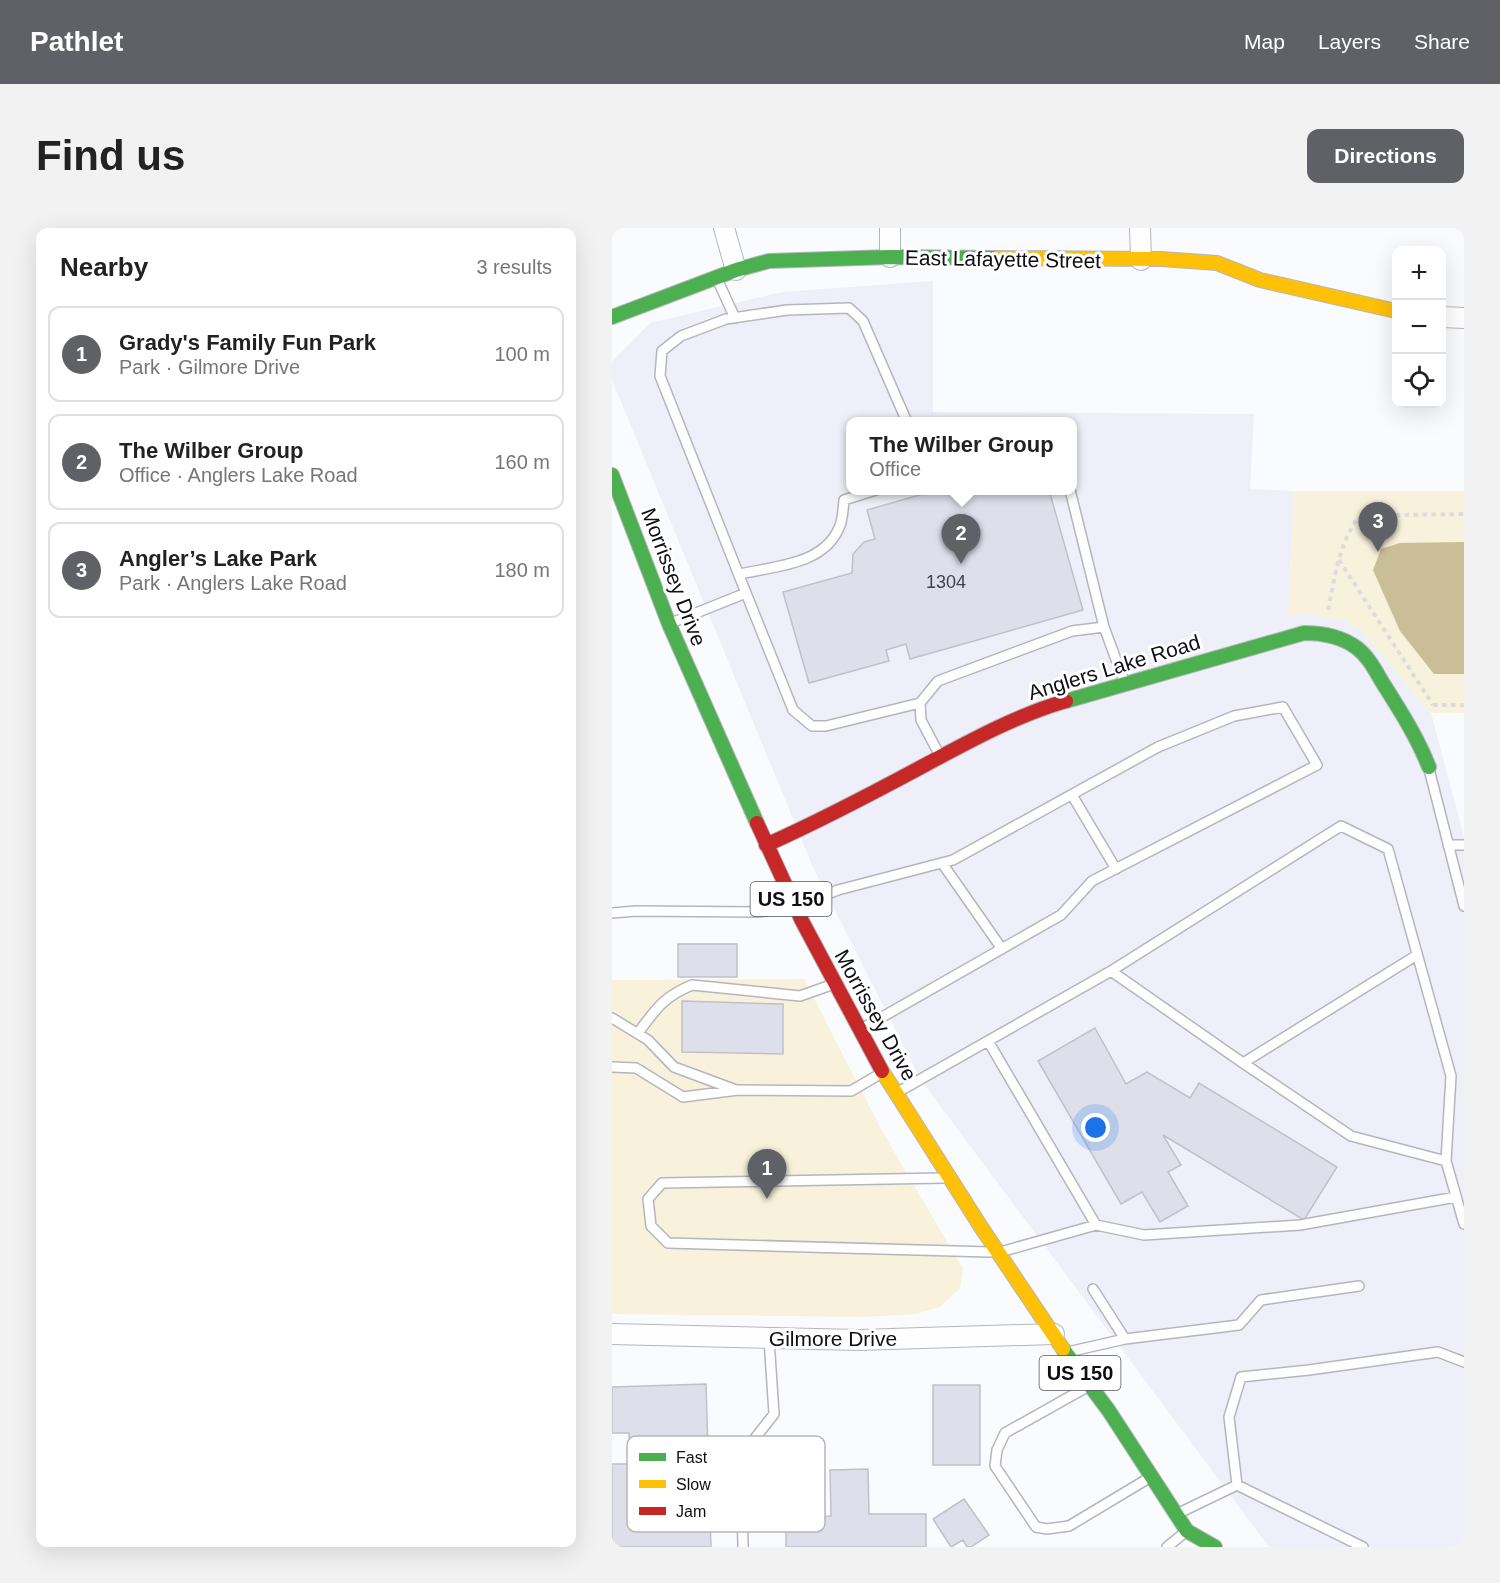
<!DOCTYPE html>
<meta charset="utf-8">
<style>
body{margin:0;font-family:Helvetica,sans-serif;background:#f2f2f2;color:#222}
.controls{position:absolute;right:18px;top:18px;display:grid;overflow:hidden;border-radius:12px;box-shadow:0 6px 24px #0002}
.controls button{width:54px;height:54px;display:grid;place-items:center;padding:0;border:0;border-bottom:2px solid #e0e0e0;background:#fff;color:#222;font:30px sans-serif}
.you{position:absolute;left:484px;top:900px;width:21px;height:21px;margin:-15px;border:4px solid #fff;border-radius:50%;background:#1a73e8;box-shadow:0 0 0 9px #1a73e833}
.badge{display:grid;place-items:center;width:39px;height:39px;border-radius:50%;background:#606167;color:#fff;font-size:20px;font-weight:700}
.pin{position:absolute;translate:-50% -50px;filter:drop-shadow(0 2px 3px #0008)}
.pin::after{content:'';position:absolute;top:32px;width:21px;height:18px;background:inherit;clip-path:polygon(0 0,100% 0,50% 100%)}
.popup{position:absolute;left:234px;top:189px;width:231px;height:78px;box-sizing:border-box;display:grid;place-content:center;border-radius:12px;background:#fff;filter:drop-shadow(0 2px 4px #0005);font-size:20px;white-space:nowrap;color:#767676}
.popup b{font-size:22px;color:#222}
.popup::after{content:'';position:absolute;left:50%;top:100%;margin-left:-12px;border:12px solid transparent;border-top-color:#fff}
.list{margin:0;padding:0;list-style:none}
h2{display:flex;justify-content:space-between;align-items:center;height:78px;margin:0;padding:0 24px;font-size:26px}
h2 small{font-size:20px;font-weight:400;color:#767676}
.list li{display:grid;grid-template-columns:39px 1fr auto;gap:18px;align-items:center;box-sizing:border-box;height:96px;margin:0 12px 12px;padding:0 12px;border:2px solid #e0e0e0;border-radius:12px}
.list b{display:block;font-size:22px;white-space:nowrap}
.list p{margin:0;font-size:20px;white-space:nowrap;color:#767676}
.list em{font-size:20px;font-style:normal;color:#767676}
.icon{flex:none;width:33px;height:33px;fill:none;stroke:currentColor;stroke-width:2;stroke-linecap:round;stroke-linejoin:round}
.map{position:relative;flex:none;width:852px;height:1319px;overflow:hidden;border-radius:12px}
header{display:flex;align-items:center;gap:36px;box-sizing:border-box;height:84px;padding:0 30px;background:#606167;color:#fff}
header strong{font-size:28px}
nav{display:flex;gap:33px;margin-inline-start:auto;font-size:21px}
.intro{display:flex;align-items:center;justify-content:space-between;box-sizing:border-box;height:144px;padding:0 36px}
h1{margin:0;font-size:42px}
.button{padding:15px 27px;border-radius:12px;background:#606167;color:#fff;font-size:21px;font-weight:700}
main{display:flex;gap:36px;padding:0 36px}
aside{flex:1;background:#fff;border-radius:12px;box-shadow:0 6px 24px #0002}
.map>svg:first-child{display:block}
.built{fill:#eeeff8;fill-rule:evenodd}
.green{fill:#f8f1db}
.water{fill:#cabe98}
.building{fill:#dedfeb;stroke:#c0c1c7;stroke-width:1.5}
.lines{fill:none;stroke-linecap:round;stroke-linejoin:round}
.lane-casing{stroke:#b5b6bd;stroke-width:12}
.street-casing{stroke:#b5b6bd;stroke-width:22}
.fast-casing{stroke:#b5b6bd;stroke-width:16}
.slow-casing{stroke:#b5b6bd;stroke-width:16}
.jam-casing{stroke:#b5b6bd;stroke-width:16}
.path{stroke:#dcdcde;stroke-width:4;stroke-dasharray:4.5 4.5;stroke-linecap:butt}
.lane{stroke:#fefeff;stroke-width:9}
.street{stroke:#fefeff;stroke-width:20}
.fast{stroke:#4caf50;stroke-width:14}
.slow{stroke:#ffc107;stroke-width:14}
.jam{stroke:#c62828;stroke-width:14}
.labels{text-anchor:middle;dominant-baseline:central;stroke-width:6;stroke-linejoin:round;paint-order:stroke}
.number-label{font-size:18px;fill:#41424b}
.shield{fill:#fff;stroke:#56565c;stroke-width:1.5}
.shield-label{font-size:20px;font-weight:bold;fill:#0d0e16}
.street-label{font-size:21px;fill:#0d0e16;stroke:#fff}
.key{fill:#fff;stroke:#b6b7b9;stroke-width:1.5}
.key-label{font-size:16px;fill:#0d0e16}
</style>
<header>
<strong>Pathlet</strong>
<nav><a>Map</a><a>Layers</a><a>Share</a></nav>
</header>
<div class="intro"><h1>Find us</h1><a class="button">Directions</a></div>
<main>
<aside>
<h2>Nearby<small>3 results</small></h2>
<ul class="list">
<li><span class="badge">1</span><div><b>Grady's Family Fun Park</b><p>Park · Gilmore Drive</p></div><em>100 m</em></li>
<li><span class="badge">2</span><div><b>The Wilber Group</b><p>Office · Anglers Lake Road</p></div><em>160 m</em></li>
<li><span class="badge">3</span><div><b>Angler’s Lake Park</b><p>Park · Anglers Lake Road</p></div><em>180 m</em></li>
</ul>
</aside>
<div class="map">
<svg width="852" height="1319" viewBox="0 0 852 1319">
<rect width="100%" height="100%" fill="#fafbfe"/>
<path class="built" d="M321,53V184L642,186L638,261L682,263L676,389L690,385L734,392L750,404L819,485L852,609V1319H657L309,852L201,639L0,152V134L38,95L170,64ZM238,194H460V262H238Z"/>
<path class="green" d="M682,263H852V485H819L750,404L734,392L690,385L676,389Z
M192,751L269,901L351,1041L348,1060L328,1079L303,1086L251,1089L0,1086V752Z"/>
<path class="water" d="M852,314V446H822L788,403L761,342L769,321L788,315Z"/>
<path class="building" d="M325,262H437L471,382L298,431L294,416L274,422L277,433L197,455L171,364L240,345L241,326L252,314L263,311L255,282Z
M66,716H125V749H66Z
M70,773L171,776V826L70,824Z
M483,800L514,856L535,844L578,870L587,855L725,939L692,992L551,907L569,937L556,944L576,978L548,994L530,964L509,976L426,833Z
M94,1156L99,1319H0V1236H18L17,1205H0V1159Z
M321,1157H368V1237H321Z
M256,1241L257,1286H314V1319H174V1289L219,1288L218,1242Z
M352,1271L377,1307L359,1319H355L351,1312L339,1319L321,1291Z"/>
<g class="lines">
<g class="lane-casing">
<path id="lane" d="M105,51L123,90
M458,262L492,399
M128,346C163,338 211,337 227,300C231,292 231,281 232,272L264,262
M134,365L181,482L200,498H214L308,475
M59,395L134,365L48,148L50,123L69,108L114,91L175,82L237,80L251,93L295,194
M328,528L309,492L308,475L326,453L460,403L492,399L512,453
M817,541L852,678
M460,567L504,641
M836,617H852
M330,635L390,721
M0,685L24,683L146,684L183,679L226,662L341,632L546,519L622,488L671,479L705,537L480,653L449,687L251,800
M499,743L631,835L805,727
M0,790L36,812L62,839L124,862
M26,805C44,781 51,769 80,757L188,768L219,757
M376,813L484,997
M631,835L739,908L834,933
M0,839L24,840L71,869L126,862L239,863L268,846
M286,864L499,743L729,598L776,621L839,848L834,933L852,996
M332,950L50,955L36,971L39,998L56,1015L378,1024
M392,1023L484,997L532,1007L688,997L844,969
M481,1061L513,1111
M460,1123L513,1111L627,1097L649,1072L747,1058
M475,1159L393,1205L385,1222L383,1238L424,1299L435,1301L457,1298L537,1250
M625,1257L617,1189L629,1149L697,1142L826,1124L852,1134
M625,1257L751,1319
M567,1285L625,1257
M131,1319L129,1228L162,1186L157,1111
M555,1319L571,1306"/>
</g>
<g class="street-casing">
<path id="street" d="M112,0L124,42
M278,0V29
M528,0L529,32
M830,89L852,90
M0,1106L247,1112L442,1106"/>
</g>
<g class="fast-casing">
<path id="fast" d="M0,89L124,42L157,33L278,29L385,30
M0,247L57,396L145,595
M454,473L692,405C711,405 729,408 745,420C757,429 764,444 772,457C789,484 805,509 817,539
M451,1121L497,1183L575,1303L603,1319"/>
</g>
<g class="slow-casing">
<path id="slow" d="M385,30L549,31L605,35L648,52L784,83
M270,843L369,999L451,1121"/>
</g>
<g class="jam-casing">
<path id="jam" d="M145,595L190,693L270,843
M154,617C208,593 261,565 313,537C358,513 405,487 454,473"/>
</g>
<path class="path" d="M727,332L821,477
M716,382C723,350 726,319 745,291L785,287L852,286
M821,477H852"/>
<use href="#lane" class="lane"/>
<use href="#street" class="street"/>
<use href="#fast" class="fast"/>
<use href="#slow" class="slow"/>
<use href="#jam" class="jam"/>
</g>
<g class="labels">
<g class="number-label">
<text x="334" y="354">1304</text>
</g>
<g class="shield">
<rect x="138.5" y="654" width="81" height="34" rx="4.5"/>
<rect x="427.5" y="1128" width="81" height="34" rx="4.5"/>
</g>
<g class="shield-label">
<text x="179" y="671">US 150</text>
<text x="468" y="1145">US 150</text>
</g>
<g class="street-label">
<text transform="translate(391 31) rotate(1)">East Lafayette Street</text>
<text transform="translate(62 349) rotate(69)">Morrissey Drive</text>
<text transform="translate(502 439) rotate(-17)">Anglers Lake Road</text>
<text transform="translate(264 787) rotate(61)">Morrissey Drive</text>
<text x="221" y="1110">Gilmore Drive</text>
</g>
</g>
<rect x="15" y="1208" width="198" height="96" rx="9" class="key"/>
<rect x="27" y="1225" width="27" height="8" fill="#4caf50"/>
<rect x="27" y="1252" width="27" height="8" fill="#ffc107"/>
<rect x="27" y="1279" width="27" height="8" fill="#c62828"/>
<g class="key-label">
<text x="64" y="1235">Fast</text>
<text x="64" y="1262">Slow</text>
<text x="64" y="1289">Jam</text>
</g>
</svg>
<div class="controls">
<button>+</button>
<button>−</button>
<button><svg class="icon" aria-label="locate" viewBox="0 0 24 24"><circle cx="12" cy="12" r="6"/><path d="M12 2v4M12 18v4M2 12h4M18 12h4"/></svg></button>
</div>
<div class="you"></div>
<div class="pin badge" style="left:155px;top:971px">1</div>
<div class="pin badge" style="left:349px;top:336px">2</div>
<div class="popup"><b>The Wilber Group</b>Office</div>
<div class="pin badge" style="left:766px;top:324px">3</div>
</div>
</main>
